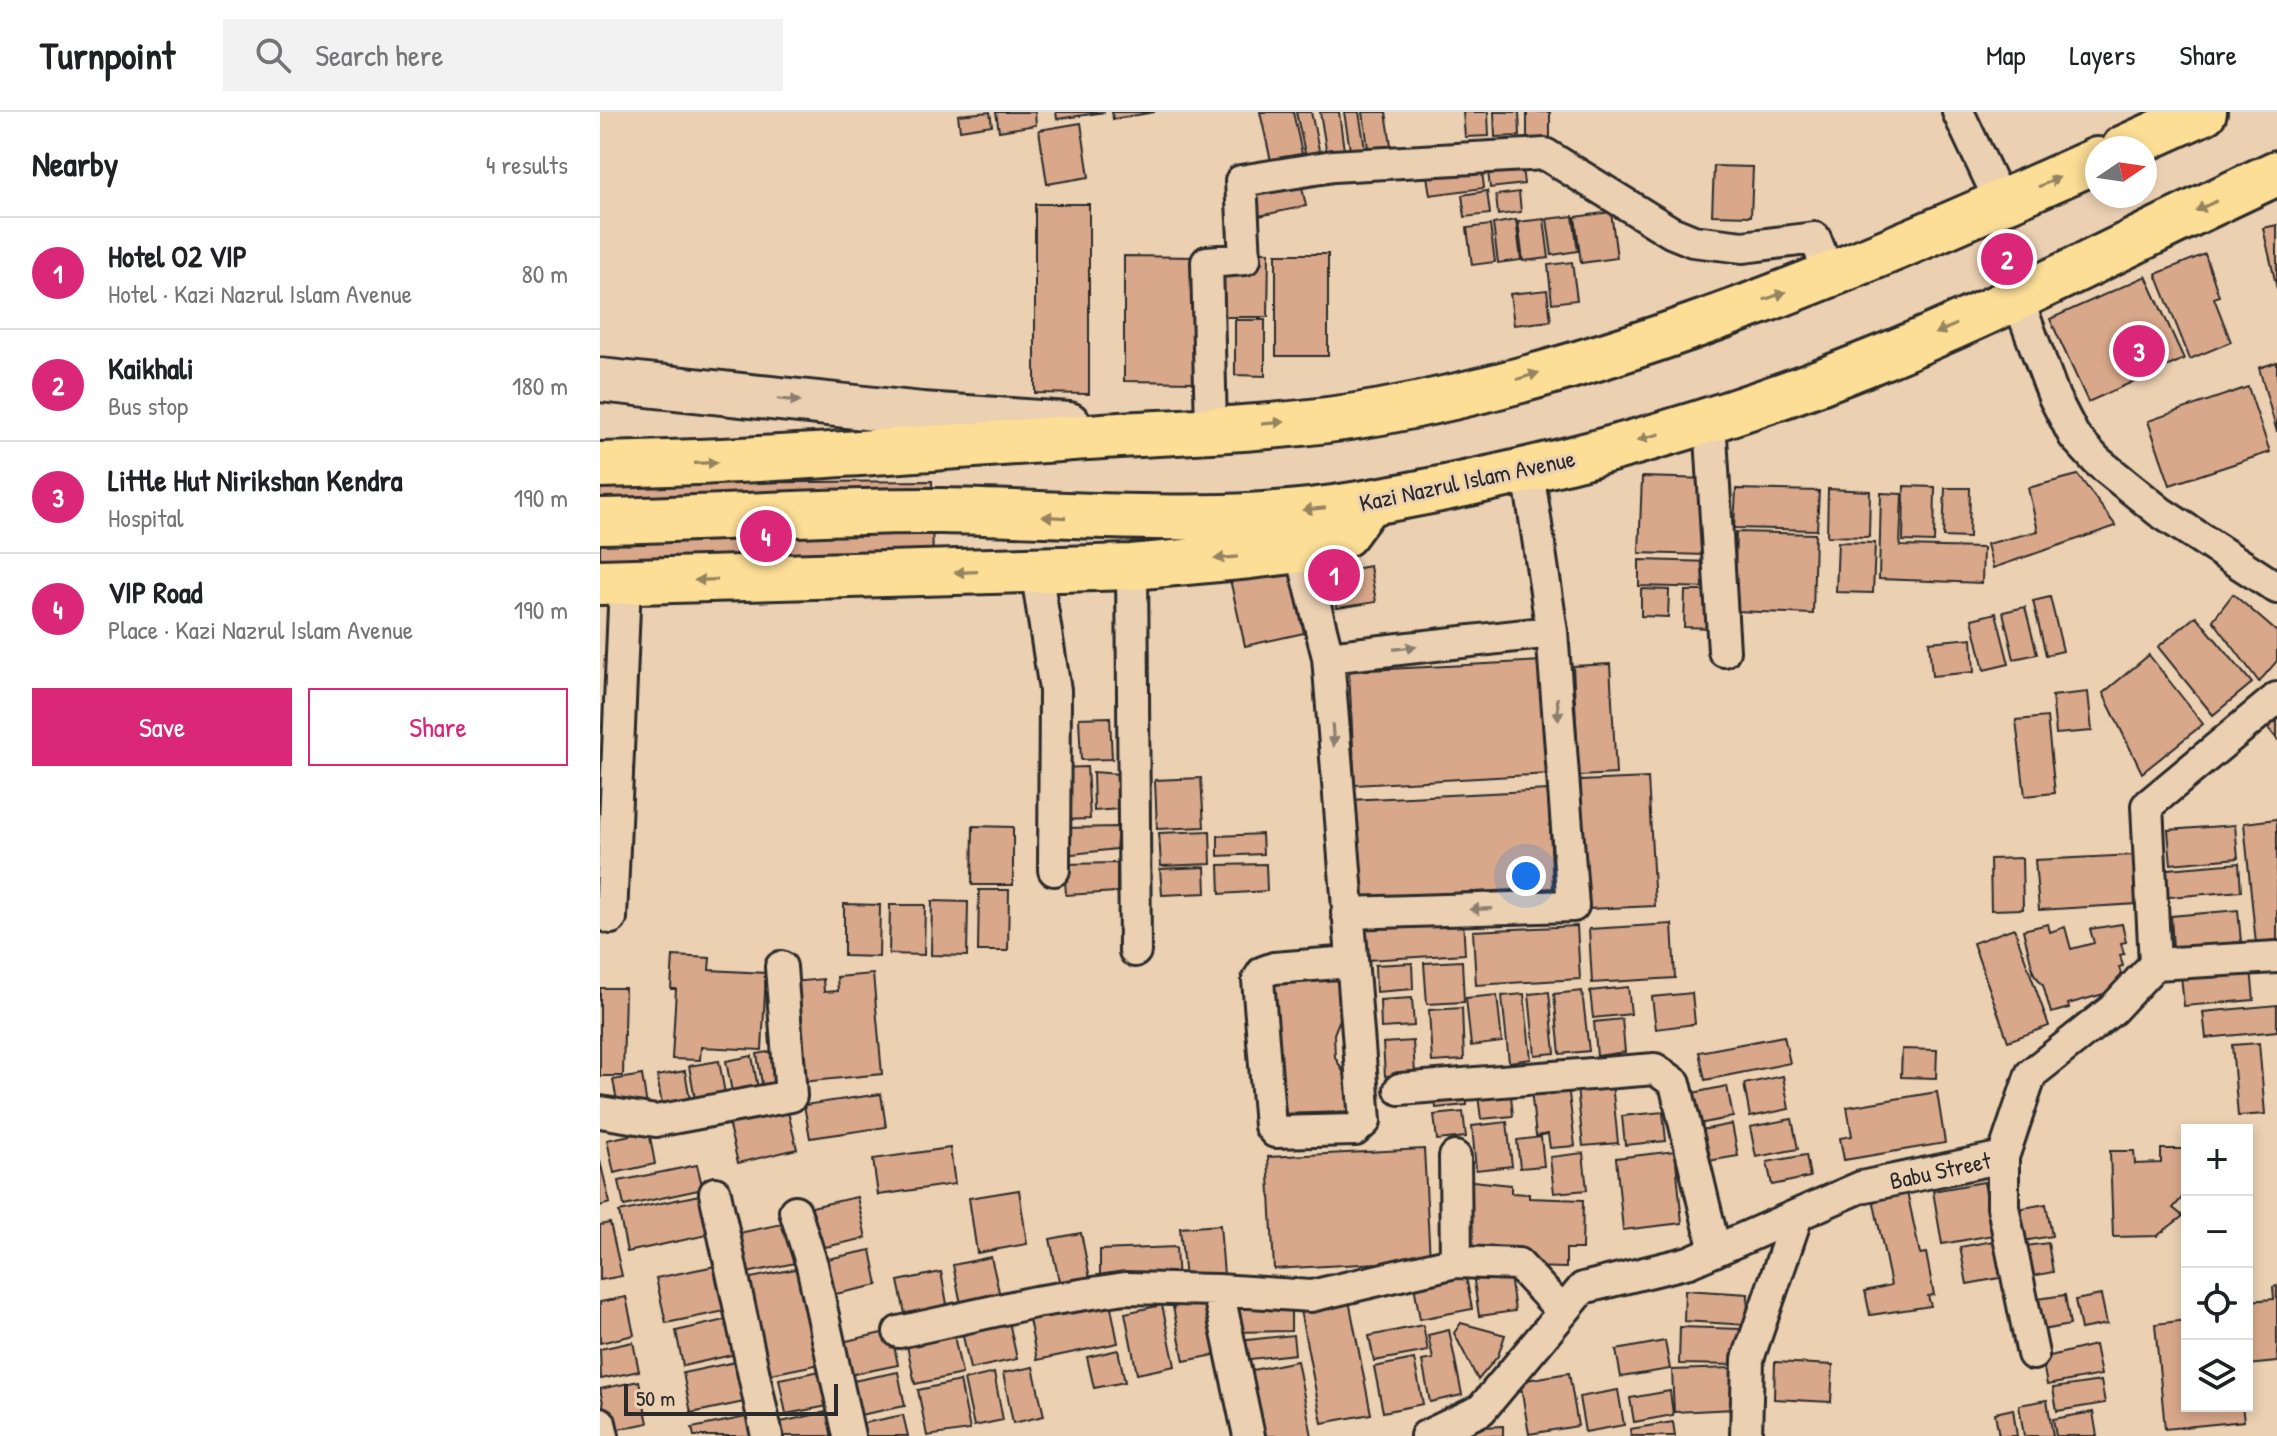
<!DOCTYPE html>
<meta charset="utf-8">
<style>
body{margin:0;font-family:"Patrick Hand",sans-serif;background:#f2f2f2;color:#202124}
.controls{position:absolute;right:24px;bottom:24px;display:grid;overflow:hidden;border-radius:0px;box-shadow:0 4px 12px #0003}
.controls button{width:72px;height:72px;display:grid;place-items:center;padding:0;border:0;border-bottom:2px solid #e0e0e0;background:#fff;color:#202124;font:40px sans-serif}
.compass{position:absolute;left:1485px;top:24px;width:72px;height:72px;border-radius:50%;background:#fff;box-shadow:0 4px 12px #0003;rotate:77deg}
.scale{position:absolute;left:24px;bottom:20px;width:214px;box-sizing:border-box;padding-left:8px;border:4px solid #2b2b2b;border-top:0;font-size:22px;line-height:28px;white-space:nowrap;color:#2b2b2b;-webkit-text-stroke:6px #ebd0b2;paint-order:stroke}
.you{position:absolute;left:926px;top:764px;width:28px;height:28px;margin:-20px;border:6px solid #fff;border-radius:50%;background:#1a73e8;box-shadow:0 0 0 12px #1a73e833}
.badge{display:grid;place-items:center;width:52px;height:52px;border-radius:50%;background:#db2777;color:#fff;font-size:26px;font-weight:700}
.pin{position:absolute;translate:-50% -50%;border:4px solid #fff;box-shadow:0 2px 8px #0006}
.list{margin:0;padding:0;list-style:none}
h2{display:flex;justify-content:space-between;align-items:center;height:104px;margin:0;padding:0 32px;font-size:34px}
h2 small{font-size:26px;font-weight:400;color:#757577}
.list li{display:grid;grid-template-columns:52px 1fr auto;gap:24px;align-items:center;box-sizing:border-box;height:112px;padding:0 32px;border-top:2px solid #e0e0e0}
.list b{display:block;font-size:30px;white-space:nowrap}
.list p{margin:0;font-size:26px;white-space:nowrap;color:#757577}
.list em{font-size:26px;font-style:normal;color:#757577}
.actions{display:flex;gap:16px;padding:24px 32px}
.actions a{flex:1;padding:18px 0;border:2px solid #db2777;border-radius:0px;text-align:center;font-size:28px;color:#db2777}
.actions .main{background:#db2777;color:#fff}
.icon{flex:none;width:44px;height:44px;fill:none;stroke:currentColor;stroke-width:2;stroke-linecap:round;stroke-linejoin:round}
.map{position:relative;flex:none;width:1677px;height:1324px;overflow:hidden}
header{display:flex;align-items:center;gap:48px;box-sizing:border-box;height:112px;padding:0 40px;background:#fff;border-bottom:2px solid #e0e0e0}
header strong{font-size:38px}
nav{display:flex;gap:44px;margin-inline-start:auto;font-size:28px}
.search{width:560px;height:72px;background:#f2f2f2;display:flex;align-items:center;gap:20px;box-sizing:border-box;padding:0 28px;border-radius:0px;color:#757577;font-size:30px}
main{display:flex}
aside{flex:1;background:#fff}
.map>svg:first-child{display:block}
.building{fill:#d9a88b;stroke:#2b2b2b;stroke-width:2}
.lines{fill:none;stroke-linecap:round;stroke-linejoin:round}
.street-casing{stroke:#2b2b2b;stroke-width:36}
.secondary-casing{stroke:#2b2b2b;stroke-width:48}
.primary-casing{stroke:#2b2b2b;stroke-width:50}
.street{stroke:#ebd0b2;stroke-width:30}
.secondary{stroke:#ebd0b2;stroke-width:42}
.primary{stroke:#fcde96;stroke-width:44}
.oneway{fill:#948460}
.oneway2{fill:#8b7e6e}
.labels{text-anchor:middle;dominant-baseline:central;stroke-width:6;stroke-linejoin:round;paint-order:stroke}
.street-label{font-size:24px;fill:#2b2b2b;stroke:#ebd0b2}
</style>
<header>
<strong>Turnpoint</strong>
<div class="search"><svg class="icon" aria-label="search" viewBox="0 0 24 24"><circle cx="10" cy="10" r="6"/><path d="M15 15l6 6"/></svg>Search here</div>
<nav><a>Map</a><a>Layers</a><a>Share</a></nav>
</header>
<main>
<aside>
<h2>Nearby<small>4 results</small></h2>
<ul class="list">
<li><span class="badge">1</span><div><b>Hotel O2 VIP</b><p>Hotel · Kazi Nazrul Islam Avenue</p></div><em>80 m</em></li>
<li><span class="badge">2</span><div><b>Kaikhali</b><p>Bus stop</p></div><em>180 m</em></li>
<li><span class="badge">3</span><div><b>Little Hut Nirikshan Kendra</b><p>Hospital</p></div><em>190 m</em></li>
<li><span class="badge">4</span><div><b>VIP Road</b><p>Place · Kazi Nazrul Islam Avenue</p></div><em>190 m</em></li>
</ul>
<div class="actions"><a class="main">Save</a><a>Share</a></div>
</aside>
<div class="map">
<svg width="1677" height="1324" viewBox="0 0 1677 1324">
<rect width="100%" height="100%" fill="#ebd0b2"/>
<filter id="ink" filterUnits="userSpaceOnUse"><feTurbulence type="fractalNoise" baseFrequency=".0125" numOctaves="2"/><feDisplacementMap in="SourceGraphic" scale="16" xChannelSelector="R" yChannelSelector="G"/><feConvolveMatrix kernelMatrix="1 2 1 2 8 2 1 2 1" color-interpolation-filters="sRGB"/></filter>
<g filter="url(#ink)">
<path class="building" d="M390,0L392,13L360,18L358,3Z
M396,0H435L436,13L399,19Z
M456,0H505L457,7Z
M512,0H555L513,7Z
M660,0H693L704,51L673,58Z
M696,0H711L721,47L707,50Z
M720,0H739L745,46L728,49Z
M744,0H759L765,36L750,38Z
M763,0H786L793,46L770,50Z
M863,0H888L889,24L865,25Z
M894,0H919L920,24L895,25Z
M927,0H950V36L927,37Z
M481,11L489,65L447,72L439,18Z
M921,47L924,72L890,76L887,51Z
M881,50L884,76L830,83L826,58Z
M1114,54L1153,55L1151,104L1112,103Z
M699,61L706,94L659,104L652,71Z
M887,79L890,102L865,105L862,83Z
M919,80L921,100L898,103L896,83Z
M435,92H489V282L435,281Z
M1011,100L1017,146L981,151L975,105Z
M973,104L978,139L952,143L947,107Z
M944,107L949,146L923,149L918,110Z
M916,108L921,148L898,151L893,112Z
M890,113L895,150L872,153L867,116Z
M1677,113V177L1663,116Z
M605,139L669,140L668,205H605Z
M676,142H728V244H676Z
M1605,142L1619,184L1614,186L1631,230L1590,247L1556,162Z
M524,144L596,145V270L524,269Z
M972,150L977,188L952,191L948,153Z
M1546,164L1584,247L1488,290L1450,207Z
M947,178L951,209L914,213L910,182Z
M635,208H665V264L635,263Z
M1677,250V320L1659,256Z
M1648,275L1670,340L1570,373L1548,309Z
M1478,363L1516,414L1393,456L1387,432L1438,419L1428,376Z
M1042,365L1109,367L1106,443L1039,441Z
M332,369L333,475L0,478V372Z
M1304,374L1335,375L1334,430L1303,429Z
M1345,376H1370L1369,426L1343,425Z
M1136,377L1219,379L1217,418L1134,416Z
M1228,377L1270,379L1269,425L1227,424Z
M1281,381L1302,382L1300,434L1383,436L1382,471L1279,467Z
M1136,420L1215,422L1213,502L1134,499Z
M1238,430L1275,431L1273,481L1236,480Z
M1039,448L1114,450L1113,476L1039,474Z
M688,449L704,521L645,534L629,463Z
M770,454L776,490L737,496L731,461Z
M1041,477L1069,478L1068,505L1041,504Z
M1085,479H1112L1111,516L1084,515Z
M1633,482L1677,520V549L1659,570L1613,508Z
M1450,485L1463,539L1446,543L1433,489Z
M1425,495L1437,542L1414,547L1403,500Z
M1396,501L1409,552L1384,558L1372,507Z
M1596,504L1652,571L1613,603L1558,535Z
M1372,526L1374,560L1332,564L1329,530Z
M1549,543L1603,612L1542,661L1503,581Z
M943,549L950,662L755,673L749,559Z
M1010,552L1016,662L979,664L973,554Z
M1488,580L1492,619L1456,622L1452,584Z
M1677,600V627L1664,611Z
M510,605L512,647L481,648L479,606Z
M1447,605L1455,681L1425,684L1416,608Z
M487,655L490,707L461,708L459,656Z
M493,660L519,662V697L494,699Z
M601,666L604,715L557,717L555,668Z
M1048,666L1055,794L988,797L980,669Z
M948,678L953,776L754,786L749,688Z
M1677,707V830L1656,832L1644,711Z
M1635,713L1638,746L1571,752L1568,718Z
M373,714L413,715V773H372Z
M518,715L516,737L464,743L463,716Z
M610,719L611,752L561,754L559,721Z
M662,722L663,742L618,744V724Z
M1534,743L1537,792L1439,798L1435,748Z
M1422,746L1423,797L1391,798L1390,747Z
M517,751V780L466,783L464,752Z
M1639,751L1641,779L1558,786L1556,758Z
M666,752L667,779L620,782L619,753Z
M605,755L606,781L562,783L560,757Z
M379,778H409L408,839H378Z
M332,789L368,790L367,844L331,843Z
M244,792L280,793L279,845L244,844Z
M290,793H325L324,843L289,842Z
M1638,798L1641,830L1573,836L1571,804Z
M863,808L865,842L767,848L765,813Z
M1072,812L1075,866L992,871L989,817Z
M1448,812L1450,820L1465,815L1471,837L1494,831L1490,817L1522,812L1526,830L1521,831L1524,842L1520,843L1523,854L1519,855L1525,876L1468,892L1469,896L1451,901L1443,873L1434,862L1423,818Z
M977,814L980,867L876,873L873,819Z
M1414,816L1449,914L1408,929L1373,831Z
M73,844L110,846L109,858L166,861L162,938L101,935L100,948L72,947L76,877H71Z
M862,849L864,890L827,892L824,851Z
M812,851L813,877L776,880L775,853Z
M1651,857L1654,888L1584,894L1581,863Z
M273,862L282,962L202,970L193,870L223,867L224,880L238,879L237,865Z
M743,865L744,897L734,922L735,945L746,965L748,1000L674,1002L672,977L680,946L679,927L670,908L666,868Z
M1028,875L1031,902L993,906L990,879Z
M0,876H25L23,964H0Z
M982,879L989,939L960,942L954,882Z
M949,880L955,941L935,943L929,882Z
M1092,881L1095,912L1056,917L1052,885Z
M924,882L931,947L909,950L902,884Z
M897,883L902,930L871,934L866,886Z
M812,886L814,914L781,916L780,888Z
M1677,893V919L1606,926L1603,900Z
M862,896L864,948L832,950L829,898Z
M1022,907L1025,940L997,944L994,910Z
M1184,924L1190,951L1105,968L1099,940Z
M813,929L815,962L785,964L783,931Z
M1659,931L1665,1002L1638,1004L1632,933Z
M1302,937L1337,938L1336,966L1301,965Z
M179,938L185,974L163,978L157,942Z
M152,944L158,976L132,980L126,949Z
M119,949L126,987L96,992L89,954Z
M85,959L91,994L63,999L57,964Z
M1011,961L1018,1031L983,1034L976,965Z
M42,963L47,994L19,999L13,968Z
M967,964L975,1034L950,1036L948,1022L936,1024L930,968Z
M1183,964L1189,997L1150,1005L1144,972Z
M910,973L913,1004L881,1007L877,976Z
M1127,974L1133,1005L1089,1014L1083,983Z
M866,978L867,993L836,996L834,982Z
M1337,980L1345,1031L1244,1048L1240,1026L1252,1024L1247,995Z
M281,982L286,1015L210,1026L204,993Z
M186,992L197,1037L138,1051L127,1006Z
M863,1000L866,1025L837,1028L834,1003Z
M1063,1000L1066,1029L1025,1033L1022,1004Z
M1192,1007L1198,1037L1156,1045L1150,1015Z
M907,1010L912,1054L876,1058L872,1014Z
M1132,1012L1138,1044L1096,1051L1091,1020Z
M49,1019L55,1052L14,1061L7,1028Z
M941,1025L944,1054L920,1056L917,1028Z
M350,1036L355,1072L278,1083L273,1047Z
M824,1037L830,1148L674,1157L668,1045Z
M1561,1037H1587V1080L1573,1096L1583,1104L1557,1124L1513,1125L1510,1039H1534L1535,1052L1561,1051Z
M1075,1039L1082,1111L1023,1118L1016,1046Z
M983,1041L987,1078L954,1081L950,1045Z
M1206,1043L1210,1065L1172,1073L1167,1050Z
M0,1049L10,1091L0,1094Z
M97,1053L103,1077L24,1094L19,1069Z
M863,1068L911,1073V1081L929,1082V1086L983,1088L982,1137H966V1156L928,1155L862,1141Z
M1305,1070L1320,1142L1326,1141L1334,1183L1328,1184L1331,1194L1270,1203L1265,1179L1291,1173L1271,1077Z
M1384,1070L1393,1123L1342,1132L1333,1079Z
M419,1078L427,1132L377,1141L369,1086Z
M104,1082L112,1122L27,1140L19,1100Z
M257,1085L266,1126L216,1137L207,1096Z
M1446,1092L1452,1124L1412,1131L1406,1099Z
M192,1110L200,1150L142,1162L134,1122Z
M10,1111L22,1164L0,1168V1113Z
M620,1113L624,1163L585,1167L580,1116Z
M481,1121L491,1171L461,1178L450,1127Z
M1399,1128L1405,1165L1367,1172L1360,1135Z
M1448,1131L1453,1160L1422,1166L1417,1135Z
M576,1135L578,1171L500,1173V1138Z
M271,1138L278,1173L226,1184L218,1149Z
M391,1145L400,1184L361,1192L353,1153Z
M120,1153L130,1198L66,1211L56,1166Z
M205,1155L225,1251L161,1264L141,1168Z
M909,1157L915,1199L879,1204L873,1162Z
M865,1159L872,1197L820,1207L813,1168Z
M341,1160L348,1197L306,1206L298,1169Z
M1677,1174V1250L1647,1253V1189L1674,1187L1673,1175Z
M1085,1178L1148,1182L1147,1213L1084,1209Z
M748,1183L771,1302L722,1311L699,1193Z
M1465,1183L1470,1213L1442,1218L1437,1187Z
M1501,1183L1507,1212L1481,1217L1475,1188Z
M26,1185L34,1223L0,1231V1190Z
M604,1189L615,1243L584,1249L573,1195Z
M510,1190L518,1231L437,1248L429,1207Z
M627,1190H691V1219L630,1220Z
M562,1193L575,1254L537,1262L525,1201Z
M408,1205L417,1247L370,1257L361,1214Z
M129,1207L136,1242L83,1254L76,1219Z
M1587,1208V1294H1642L1644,1309L1565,1317L1555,1212Z
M861,1211L905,1223L898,1244L878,1268L854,1221Z
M823,1213L828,1239L774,1249L769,1224Z
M352,1214L362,1262L315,1272L305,1224Z
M1080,1215L1142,1217L1141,1253L1079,1252Z
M849,1218L862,1283L830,1290L822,1249L833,1247L828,1223Z
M291,1219L298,1253L244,1264L237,1231Z
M693,1223L695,1242L642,1248L639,1229Z
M1065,1229L1070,1257L1021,1265L1016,1238Z
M33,1230L39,1259L1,1267L0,1237Z
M1495,1233L1501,1263L1447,1273L1442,1246Z
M518,1238L525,1270L494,1276L487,1245Z
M814,1247L823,1292L783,1300L774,1255Z
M140,1249L149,1289L91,1301L83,1261Z
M697,1249L712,1324H656L643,1260Z
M1175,1250L1233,1253L1231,1290L1174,1287Z
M433,1255L444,1304L413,1311L403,1261Z
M1133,1256L1135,1297L1074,1300L1072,1258Z
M226,1258L233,1293L186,1302L179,1267Z
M298,1260L305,1294L250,1305L243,1271Z
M394,1261L403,1308L374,1314L364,1268Z
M969,1261L978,1314L929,1322L920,1269Z
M39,1269L48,1311L9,1319L0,1277Z
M360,1269L370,1318L327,1324L318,1278Z
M1501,1269L1505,1291L1457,1299L1453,1276Z
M1018,1278L1024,1313L985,1320L979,1285Z
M1070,1279L1073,1303L1034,1310L1030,1286Z
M1447,1288L1453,1324H1424L1419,1293Z
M1413,1297L1417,1324H1399L1395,1301Z
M235,1298L240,1324H174L172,1312Z
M1493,1300L1497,1324H1456L1453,1307Z
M303,1303L308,1324H257L255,1313Z
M151,1304L155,1324H94L92,1316Z
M1073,1310L1075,1324H1031L1030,1317Z
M903,1314V1324H864L863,1316Z"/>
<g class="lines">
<g class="street-casing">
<path id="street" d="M1358,0L1401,91
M1417,185L1454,285L1474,324L1497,349L1560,400L1677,476
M1110,308L1124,539
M611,317L607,150L645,147L641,69L733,54L945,42L1071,120L1093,129L1143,135L1215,126L1230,164
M701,438L728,545L765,1009L755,1018L675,1020L670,1014L658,868L663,860L674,856L751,850
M532,455L535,839
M436,457L455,578L454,758
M728,545L952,520
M747,801L973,794L952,520L928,359
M11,806L25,471
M1555,852L1677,845
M800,977L1055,957L1075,971L1115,1139
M0,1000L56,1009L191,984L181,855
M855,1045L856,1150
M1403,1045V1095L1433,1242
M115,1081L167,1324
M195,1099L212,1153L249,1324
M618,1178L711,1184L856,1150L918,1152L963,1200
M299,1220L435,1190L525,1176L618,1178L649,1324
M0,1311L3,1324
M826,1324L881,1298L983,1176L1089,1150L1261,1075L1403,1045L1431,962L1512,898L1555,852L1547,694L1677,586
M1146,1324L1148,1247L1197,1104"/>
</g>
<g class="secondary-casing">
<path id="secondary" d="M0,268L322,302L469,312"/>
</g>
<g class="primary-casing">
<path id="primary" d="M1524,36L1604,0
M0,353C158,350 315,337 472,326C575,319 680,318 781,300C1026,255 1271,149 1497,48
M0,409C113,407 228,398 341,399C480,401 622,416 760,392C934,362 1109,316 1273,249C1411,194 1542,123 1677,61
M0,470L532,455L650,444L718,436L745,422L768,391"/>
</g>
<use href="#street" class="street"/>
<use href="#secondary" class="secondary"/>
<use href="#primary" class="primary"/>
</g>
<defs><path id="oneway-solid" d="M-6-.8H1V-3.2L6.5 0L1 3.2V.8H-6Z" transform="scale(2)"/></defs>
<g class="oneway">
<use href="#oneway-solid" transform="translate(1449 70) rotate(-24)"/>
<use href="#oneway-solid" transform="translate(1606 94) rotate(154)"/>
<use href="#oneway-solid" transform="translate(1175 184) rotate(-20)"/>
<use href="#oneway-solid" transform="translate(1346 217) rotate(156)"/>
<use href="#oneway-solid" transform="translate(928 264) rotate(-17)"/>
<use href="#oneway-solid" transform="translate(673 311) rotate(-5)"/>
<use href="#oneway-solid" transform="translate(1049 325) rotate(164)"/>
<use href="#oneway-solid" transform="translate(106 351) rotate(-2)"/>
<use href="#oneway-solid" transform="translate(714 397) rotate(174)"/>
<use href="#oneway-solid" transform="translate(454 405) rotate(-177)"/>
<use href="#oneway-solid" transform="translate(626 446) rotate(175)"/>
<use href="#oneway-solid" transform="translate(366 460) rotate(178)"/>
<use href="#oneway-solid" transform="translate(106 468) rotate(178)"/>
</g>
<g class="oneway2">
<use href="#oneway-solid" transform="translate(189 288) rotate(6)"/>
<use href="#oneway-solid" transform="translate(805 536) rotate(-7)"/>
<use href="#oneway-solid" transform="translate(958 597) rotate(86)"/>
<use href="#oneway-solid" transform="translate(733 623) rotate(86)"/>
<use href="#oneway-solid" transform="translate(881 797) rotate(178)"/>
</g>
</g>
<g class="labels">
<g class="street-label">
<text transform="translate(867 368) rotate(-12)">Kazi Nazrul Islam Avenue</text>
<text transform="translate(1340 1058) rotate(-12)">Babu Street</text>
</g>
</g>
</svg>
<div class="controls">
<button>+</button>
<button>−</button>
<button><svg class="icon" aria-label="locate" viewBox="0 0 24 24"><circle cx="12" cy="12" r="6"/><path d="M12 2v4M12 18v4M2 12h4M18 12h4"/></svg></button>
<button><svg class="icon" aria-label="layers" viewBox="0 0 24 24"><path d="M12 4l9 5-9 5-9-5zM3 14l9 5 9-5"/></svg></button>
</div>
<svg class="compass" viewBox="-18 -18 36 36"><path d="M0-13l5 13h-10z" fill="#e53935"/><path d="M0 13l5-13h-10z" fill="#757577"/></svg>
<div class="scale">50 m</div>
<div class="you"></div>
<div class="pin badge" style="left:734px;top:463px">1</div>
<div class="pin badge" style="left:1407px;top:147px">2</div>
<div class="pin badge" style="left:1539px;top:239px">3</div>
<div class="pin badge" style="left:166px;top:424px">4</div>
</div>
</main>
